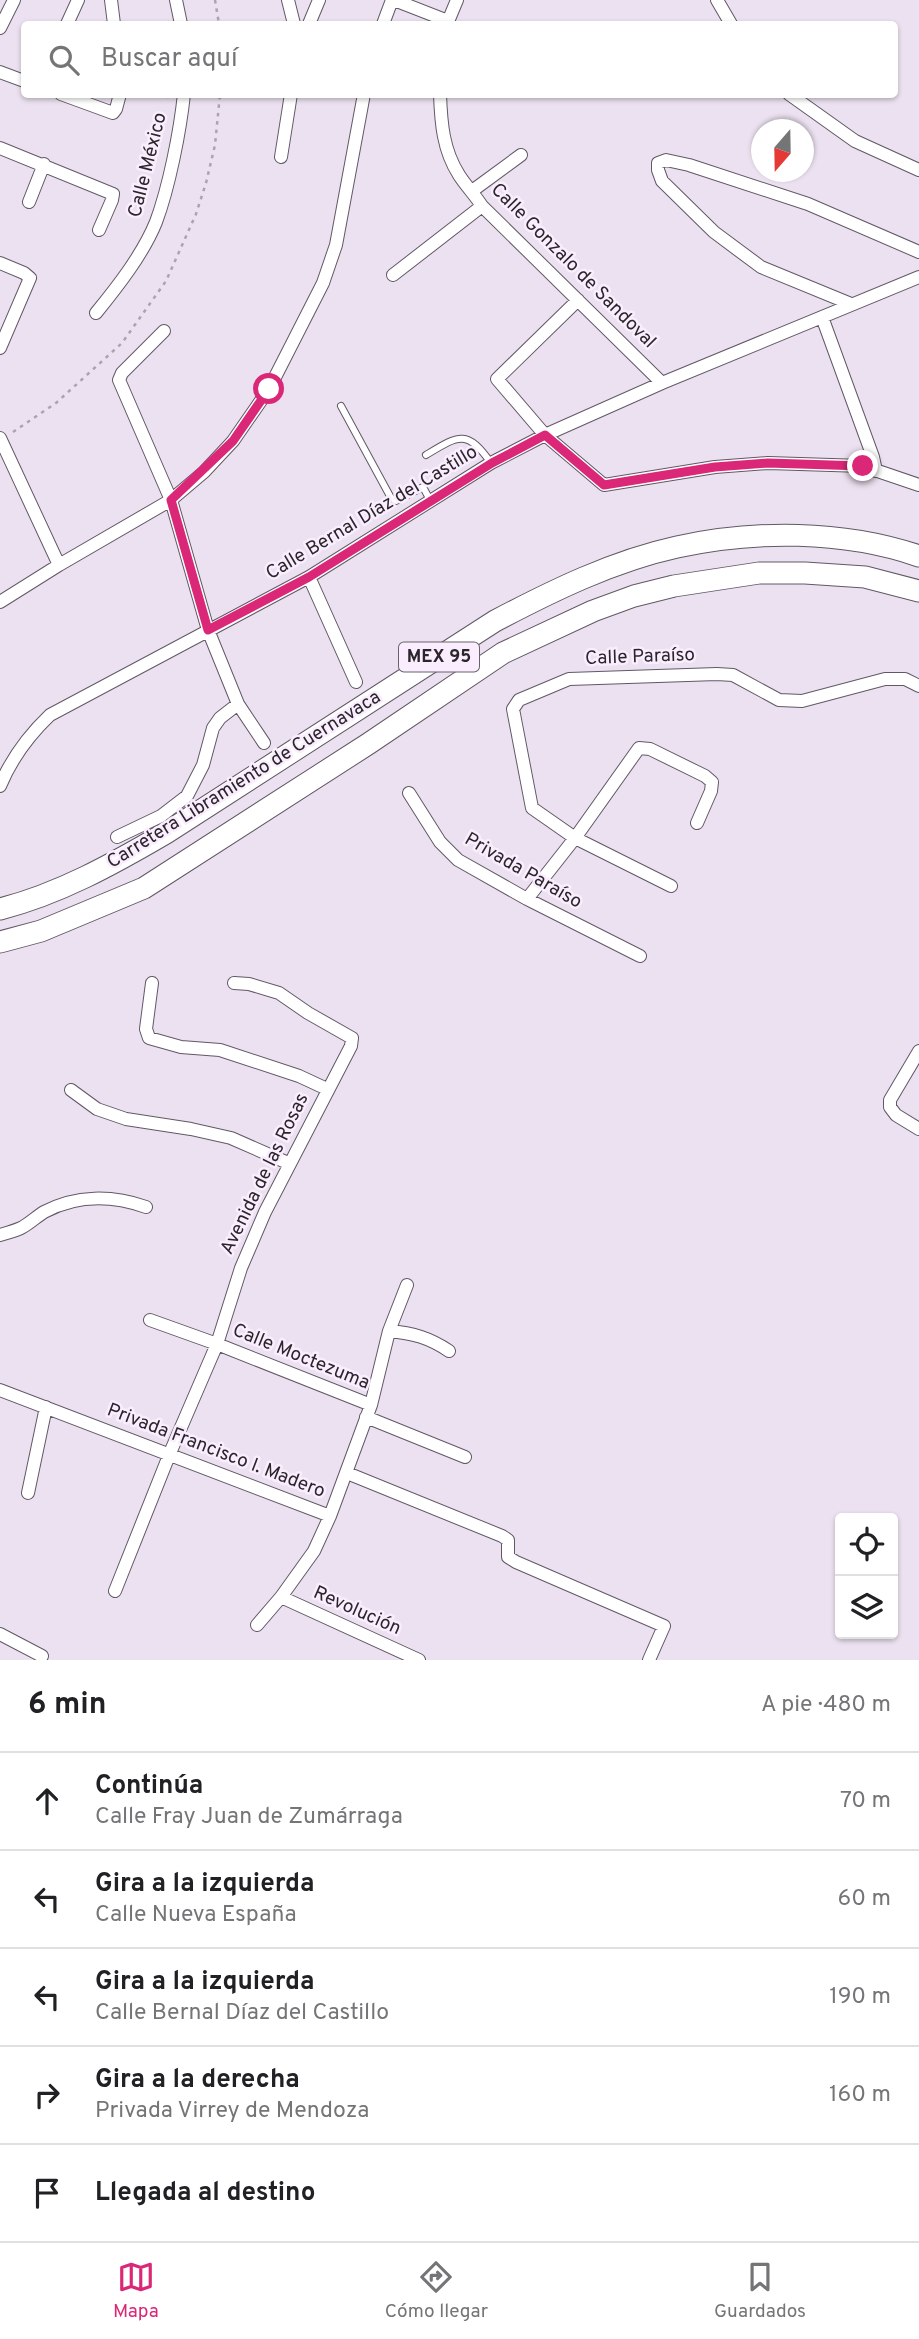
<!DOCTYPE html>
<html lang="es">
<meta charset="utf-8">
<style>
body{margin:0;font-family:Overpass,sans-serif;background:#f6f6f6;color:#202124}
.controls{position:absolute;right:21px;bottom:21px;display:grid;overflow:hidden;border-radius:7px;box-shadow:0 2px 5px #0004}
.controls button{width:63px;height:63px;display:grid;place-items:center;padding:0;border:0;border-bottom:2px solid #e0e0e0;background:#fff;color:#202124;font:35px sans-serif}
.compass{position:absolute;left:751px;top:119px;width:63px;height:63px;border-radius:50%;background:#fff;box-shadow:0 2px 5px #0004;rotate:200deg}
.stop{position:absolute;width:21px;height:21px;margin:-16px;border:5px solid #db2777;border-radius:50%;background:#fff}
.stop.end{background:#db2777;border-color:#fff;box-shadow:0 2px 7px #0008}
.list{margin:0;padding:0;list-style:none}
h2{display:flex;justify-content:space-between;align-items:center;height:91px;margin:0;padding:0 28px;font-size:30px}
h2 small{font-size:23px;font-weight:400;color:#757577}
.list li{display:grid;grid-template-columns:46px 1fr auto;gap:21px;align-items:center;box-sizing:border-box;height:98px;padding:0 28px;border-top:2px solid #e0e0e0}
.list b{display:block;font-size:26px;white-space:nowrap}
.list p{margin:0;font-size:23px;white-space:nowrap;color:#757577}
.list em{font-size:23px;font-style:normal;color:#757577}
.icon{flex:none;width:38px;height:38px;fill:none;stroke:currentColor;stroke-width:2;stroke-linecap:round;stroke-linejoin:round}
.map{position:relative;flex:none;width:919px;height:1660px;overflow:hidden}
.search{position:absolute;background:#fff;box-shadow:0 2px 5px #0004;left:21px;right:21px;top:21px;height:77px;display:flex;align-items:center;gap:18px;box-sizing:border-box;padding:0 24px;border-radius:7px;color:#757577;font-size:26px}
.sheet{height:581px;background:#fff}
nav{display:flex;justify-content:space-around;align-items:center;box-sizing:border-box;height:98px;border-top:2px solid #e0e0e0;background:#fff;font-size:19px;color:#757577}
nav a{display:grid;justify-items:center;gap:4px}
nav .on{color:#db2777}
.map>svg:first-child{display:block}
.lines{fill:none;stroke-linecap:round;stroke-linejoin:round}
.service-casing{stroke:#625865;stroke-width:8}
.minor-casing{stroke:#625865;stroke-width:14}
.trunk-casing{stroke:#625865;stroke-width:23}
.path{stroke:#aca3af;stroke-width:2.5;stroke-dasharray:3.5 5;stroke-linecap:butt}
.service{stroke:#fff;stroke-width:6}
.minor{stroke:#fff;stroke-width:12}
.trunk{stroke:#fff;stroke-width:21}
.route{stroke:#db2777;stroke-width:9}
.labels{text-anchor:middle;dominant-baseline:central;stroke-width:5;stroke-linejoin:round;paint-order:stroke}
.shield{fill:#faeefe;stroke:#68626a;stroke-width:2}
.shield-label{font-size:18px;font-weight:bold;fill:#2a262b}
.street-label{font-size:19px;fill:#2a262b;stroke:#faeefe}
</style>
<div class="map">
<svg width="919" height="1660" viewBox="0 0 919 1660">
<rect width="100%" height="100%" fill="#ece1f0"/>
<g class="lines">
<g class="service-casing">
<path id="service" d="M341,406L391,498L396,501L423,487L430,500
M426,455C459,435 467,429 491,463"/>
</g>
<g class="minor-casing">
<path id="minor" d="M111,0L114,24
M176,0L181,24
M288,0L294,24
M394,0L448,21
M717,0L731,24
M67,24L78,0
M309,24L319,0
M383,24L392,0
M447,24L457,0
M0,28L14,0
M0,72L24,81
M61,94L113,113L116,109L120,94
M440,94C441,123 443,150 459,175C466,186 475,195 482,206L662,383
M789,94L855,141L919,170
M0,148L113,194L112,200L99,230
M281,157L291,94
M472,191L521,155
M29,202L44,164
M0,263L24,273L30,278L0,348
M393,275L482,206
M578,300L497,379L545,435L604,485L715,467L768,463L863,466L919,485
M851,304L761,267L714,232L662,181L658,170V163L666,160L689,165L808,204L919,252
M96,313C118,286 143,254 156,222C169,187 180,132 184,94
M822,317L873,457L876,471
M164,331L122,373L119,380L171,500L208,630L238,704L264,743
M0,438L59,565
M309,577L356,682
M0,602L59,565L171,500L204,472L233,441L269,389L323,283L336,245L364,94
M0,786C12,757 28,736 50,715L309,577L491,463L545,435L662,383L919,277
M409,793L440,842L458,860L527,899L640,956
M117,837L161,816L187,796L203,765L213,728L220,718L238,704
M671,886L575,838L532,808L513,709L519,700L569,679L717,674L733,675L779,700L802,701L885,679H905L919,686
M527,899L575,838L639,748L650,749L705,776L712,782L711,791L697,823
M152,983L146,1029L149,1038L181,1047L220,1050L299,1076L327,1089
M919,1051L890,1100V1107L896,1115L919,1129
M71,1090L97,1109L126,1119L191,1129L231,1138L288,1163
M0,1235C7,1233 14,1231 21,1228C29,1224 36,1217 44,1212C76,1195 112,1195 146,1207
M150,1320L217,1344L371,1405
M389,1331C413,1333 430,1338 449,1351
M0,1390L330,1516
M366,1417L465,1457
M347,1473L502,1536L508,1540V1557L516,1562L664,1626L649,1660
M28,1493L46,1407
M115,1591L170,1453L217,1344L241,1268L265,1212L351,1046L352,1038L308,1013L279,993L249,984L234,983
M281,1597L419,1660
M257,1625L281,1597L314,1551L330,1516L371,1405L389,1331L407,1285
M0,1634L42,1656"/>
</g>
<g class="trunk-casing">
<path id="trunk" d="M0,909C59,894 113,864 166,833L495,621C552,591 613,561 677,547C754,530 843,530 919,556
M0,942L41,931L144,888L368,744L503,653L593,611L634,596L674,586L759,573H805L865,577L919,591"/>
</g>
<path class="path" d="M215,0L219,24
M131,96L170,97
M13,432L56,403L122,343L166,281L196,214L206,183L215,145L220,94"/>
<use href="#service" class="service"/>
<use href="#minor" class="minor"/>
<use href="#trunk" class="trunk"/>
</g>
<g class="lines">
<path class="route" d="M269,389L233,441L171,500L208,630L309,577L492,463L545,435L604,485L715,467L768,463L863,466"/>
</g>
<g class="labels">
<rect class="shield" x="399" y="642.5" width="80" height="29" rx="5"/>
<g class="shield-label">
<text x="439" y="657">MEX 95</text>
</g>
<g class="street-label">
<text transform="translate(148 165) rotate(-76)">Calle México</text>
<text transform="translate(573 266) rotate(45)">Calle Gonzalo de Sandoval</text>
<text transform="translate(372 513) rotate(-31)">Calle Bernal Díaz del Castillo</text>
<text transform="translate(640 657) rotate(-2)">Calle Paraíso</text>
<text transform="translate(244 780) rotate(-32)">Carretera Libramiento de Cuernavaca</text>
<text transform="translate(523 871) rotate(30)">Privada Paraíso</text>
<text transform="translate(265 1174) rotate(-64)">Avenida de las Rosas</text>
<text transform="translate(301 1357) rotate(22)">Calle Moctezuma</text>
<text transform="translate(216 1451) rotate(21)">Privada Francisco I. Madero</text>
<text transform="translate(357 1611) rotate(24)">Revolución</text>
</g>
</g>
</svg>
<div class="controls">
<button><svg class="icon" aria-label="locate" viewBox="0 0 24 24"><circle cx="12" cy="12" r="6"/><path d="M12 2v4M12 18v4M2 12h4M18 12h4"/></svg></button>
<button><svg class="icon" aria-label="layers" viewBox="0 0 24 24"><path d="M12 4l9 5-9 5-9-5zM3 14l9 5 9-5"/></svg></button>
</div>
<svg class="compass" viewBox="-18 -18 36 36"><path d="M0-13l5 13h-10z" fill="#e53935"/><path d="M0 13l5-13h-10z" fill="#757577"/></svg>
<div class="stop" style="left:269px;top:389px"></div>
<div class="stop end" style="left:863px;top:466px"></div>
<div class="search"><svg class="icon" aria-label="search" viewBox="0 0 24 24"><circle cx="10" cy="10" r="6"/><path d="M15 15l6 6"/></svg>Buscar aquí</div>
</div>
<section class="sheet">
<h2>6 min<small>A pie · 480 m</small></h2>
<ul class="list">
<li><svg class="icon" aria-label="ahead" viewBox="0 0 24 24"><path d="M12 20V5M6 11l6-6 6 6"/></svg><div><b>Continúa</b><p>Calle Fray Juan de Zumárraga</p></div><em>70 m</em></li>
<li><svg class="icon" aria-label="left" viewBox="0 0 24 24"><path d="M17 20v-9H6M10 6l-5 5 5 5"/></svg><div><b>Gira a la izquierda</b><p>Calle Nueva España</p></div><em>60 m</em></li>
<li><svg class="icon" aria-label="left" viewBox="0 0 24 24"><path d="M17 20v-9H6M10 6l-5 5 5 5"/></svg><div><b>Gira a la izquierda</b><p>Calle Bernal Díaz del Castillo</p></div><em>190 m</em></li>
<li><svg class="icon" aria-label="right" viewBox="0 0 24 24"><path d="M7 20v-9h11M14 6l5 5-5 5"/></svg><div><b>Gira a la derecha</b><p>Privada Virrey de Mendoza</p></div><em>160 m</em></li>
<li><svg class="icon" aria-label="arrive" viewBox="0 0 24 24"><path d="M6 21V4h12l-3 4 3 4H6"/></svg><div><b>Llegada al destino</b></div></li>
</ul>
</section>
<nav>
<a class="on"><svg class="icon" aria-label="map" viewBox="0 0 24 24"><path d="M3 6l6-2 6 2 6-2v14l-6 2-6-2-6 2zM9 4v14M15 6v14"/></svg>Mapa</a>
<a><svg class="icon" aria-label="directions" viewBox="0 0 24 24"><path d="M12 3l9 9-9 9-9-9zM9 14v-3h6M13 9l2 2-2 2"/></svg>Cómo llegar</a>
<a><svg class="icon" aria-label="saved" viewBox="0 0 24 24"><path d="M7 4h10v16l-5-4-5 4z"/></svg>Guardados</a>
</nav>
